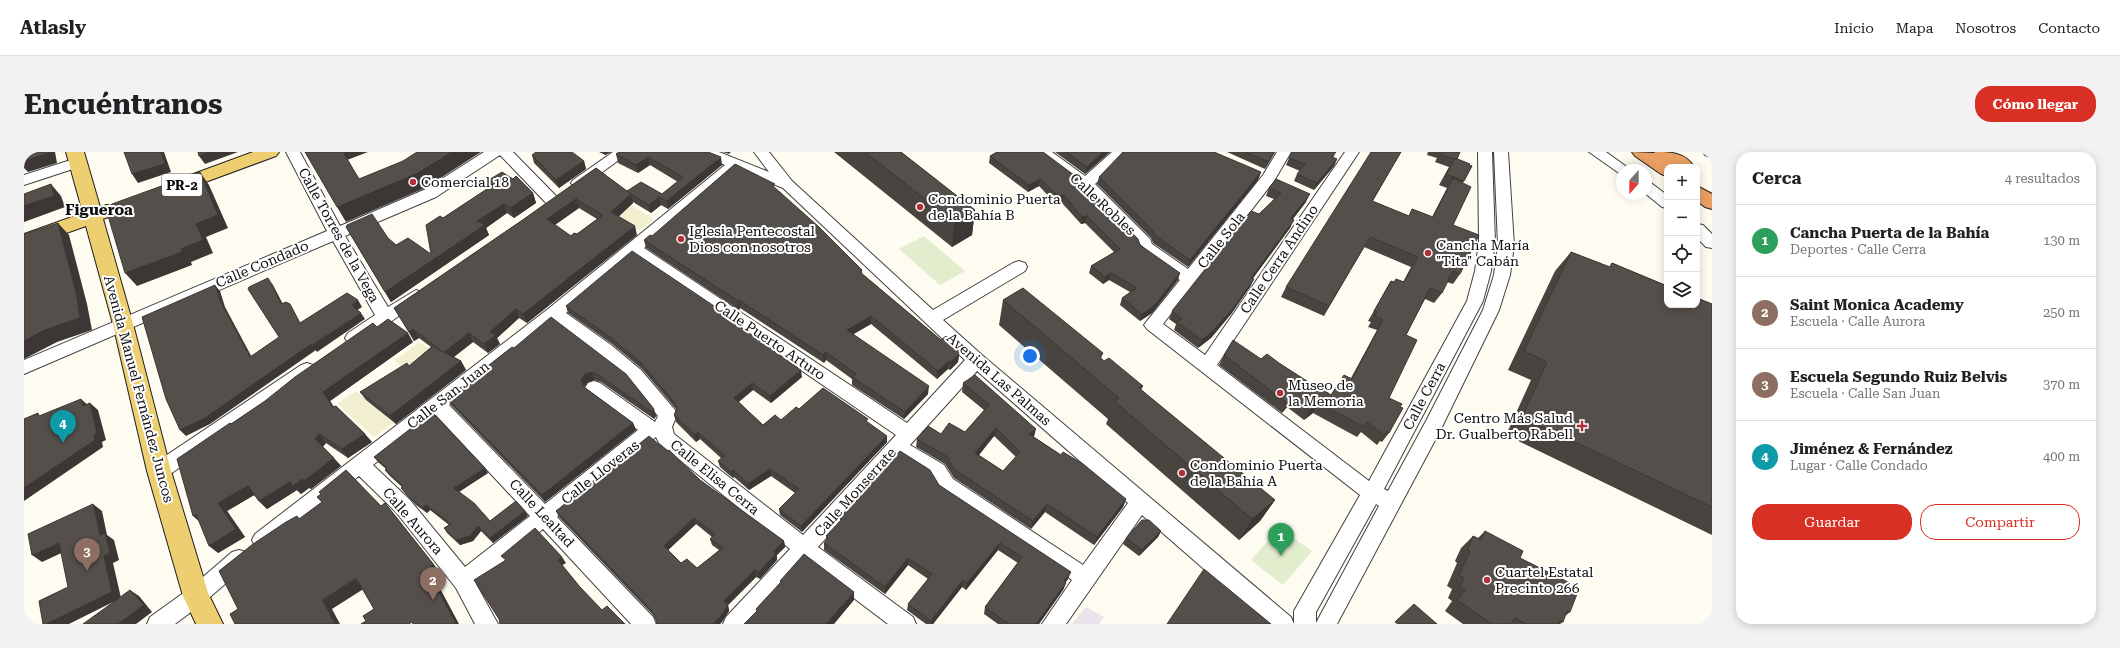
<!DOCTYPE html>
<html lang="es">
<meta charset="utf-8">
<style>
body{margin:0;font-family:"Roboto Serif",serif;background:#f2f2f2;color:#202124}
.controls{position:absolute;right:12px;top:12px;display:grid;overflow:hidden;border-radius:8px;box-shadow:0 2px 10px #0003}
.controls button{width:36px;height:36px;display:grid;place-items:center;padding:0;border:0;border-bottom:1px solid #e0e0e0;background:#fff;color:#202124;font:20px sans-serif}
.compass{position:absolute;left:1592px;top:12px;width:36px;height:36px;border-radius:50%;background:#fff;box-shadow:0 2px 10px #0003;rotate:201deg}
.you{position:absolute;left:1006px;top:204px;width:14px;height:14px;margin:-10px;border:3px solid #fff;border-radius:50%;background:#1a73e8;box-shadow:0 0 0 6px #1a73e833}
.badge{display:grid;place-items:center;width:26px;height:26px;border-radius:50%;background:#d93025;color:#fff;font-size:13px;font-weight:700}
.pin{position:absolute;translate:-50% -33px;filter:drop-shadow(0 1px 2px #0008)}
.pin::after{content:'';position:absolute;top:21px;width:14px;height:12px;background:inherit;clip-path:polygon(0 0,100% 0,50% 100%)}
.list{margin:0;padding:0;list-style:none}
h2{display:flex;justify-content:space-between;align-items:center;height:52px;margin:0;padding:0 16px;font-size:17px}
h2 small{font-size:13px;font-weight:400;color:#757577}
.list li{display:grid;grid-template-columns:26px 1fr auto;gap:12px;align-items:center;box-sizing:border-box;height:72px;padding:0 16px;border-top:1px solid #e0e0e0}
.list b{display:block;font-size:15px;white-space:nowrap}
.list p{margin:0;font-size:13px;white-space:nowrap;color:#757577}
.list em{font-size:13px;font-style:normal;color:#757577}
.actions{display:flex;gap:8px;padding:12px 16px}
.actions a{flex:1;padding:9px 0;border:1px solid #d93025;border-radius:16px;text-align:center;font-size:14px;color:#d93025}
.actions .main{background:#d93025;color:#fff}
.icon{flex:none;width:22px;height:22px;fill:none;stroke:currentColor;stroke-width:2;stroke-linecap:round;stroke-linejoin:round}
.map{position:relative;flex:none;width:1688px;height:472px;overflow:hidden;border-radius:16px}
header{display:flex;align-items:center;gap:24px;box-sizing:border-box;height:56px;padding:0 20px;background:#fff;border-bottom:1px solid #e0e0e0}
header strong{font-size:19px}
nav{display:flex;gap:22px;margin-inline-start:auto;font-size:14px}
.intro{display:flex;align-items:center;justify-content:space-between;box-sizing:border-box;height:96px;padding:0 24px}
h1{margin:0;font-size:28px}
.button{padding:10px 18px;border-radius:16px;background:#d93025;color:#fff;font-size:14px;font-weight:700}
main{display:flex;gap:24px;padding:0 24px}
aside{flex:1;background:#fff;border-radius:16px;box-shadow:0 2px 10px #0003}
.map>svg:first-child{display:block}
.industrial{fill:#eae3eb}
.farmland{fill:#f2efd1}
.pitch{fill:#e2edcd}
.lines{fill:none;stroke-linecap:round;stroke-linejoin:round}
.minor-casing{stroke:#414141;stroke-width:2}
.major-casing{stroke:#1f1f1f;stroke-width:2}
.highway-casing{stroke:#1f1f1f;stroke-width:2}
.minor{fill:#fff;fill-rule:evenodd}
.major{fill:#edce70;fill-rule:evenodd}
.highway{fill:#e89f63;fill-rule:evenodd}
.wall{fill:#494440;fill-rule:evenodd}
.shaded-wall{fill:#3c3734}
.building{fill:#554f4b;stroke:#3c3734;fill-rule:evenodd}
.poi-dot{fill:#b23138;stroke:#fff;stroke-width:1.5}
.labels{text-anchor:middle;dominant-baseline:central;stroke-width:4;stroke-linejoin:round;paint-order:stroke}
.shield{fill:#fff;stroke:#565656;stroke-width:1}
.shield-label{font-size:13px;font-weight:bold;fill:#0e0e0e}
.poi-label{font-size:14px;fill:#0e0e0e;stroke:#fff;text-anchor:start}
.street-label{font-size:14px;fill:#0e0e0e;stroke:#fff}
.neighbourhood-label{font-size:15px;font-weight:bold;fill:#0e0e0e;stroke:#fff}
</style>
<header>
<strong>Atlasly</strong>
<nav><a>Inicio</a><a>Mapa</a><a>Nosotros</a><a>Contacto</a></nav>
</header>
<div class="intro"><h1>Encuéntranos</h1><a class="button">Cómo llegar</a></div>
<main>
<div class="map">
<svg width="1688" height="472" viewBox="0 0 1688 472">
<rect width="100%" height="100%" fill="#fefbf0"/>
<path class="industrial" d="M1062,455L1080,465L1075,472H1048Z"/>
<path class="farmland" d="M607,53L630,67L615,79L591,65Z
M395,190L412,201L411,239L370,209Z
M332,239L369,271L350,285L313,252Z"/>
<path class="pitch" d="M900,84L941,119L916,133L875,97Z
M1255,376L1288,399L1259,433L1227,408Z"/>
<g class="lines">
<g class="minor-casing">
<path id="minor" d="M262,0H276L316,74L402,37L460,0H489L537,49L534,53H524L476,3L412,45L321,84L364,155L392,138L398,140L400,144L398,148L336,191L330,193L324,191L321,186L324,181L351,163L309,89L0,222V208L303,79Z
M589,0H606L559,34H549L547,31L549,28Z
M675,0H695L745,20L730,0H745L768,29L909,158L989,111L995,109L1001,111L1003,115L1001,119L919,168L958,203L1267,465L1270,472H1243L1118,363L1042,472H1018L1048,428L915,339L906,325L875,305L794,395L889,465L892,472H864L781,409L724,472H699L702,465L766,397L635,291L632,285L533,365L629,465L632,472H607L519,377L452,432L474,472H451L432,436L372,360L335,324L245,394L238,397L231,394L228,388L231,382L524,157L701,13L677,3ZM713,18L759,36L941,208L883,271L620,96ZM610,104L872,283L779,383L650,282L648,275L653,263L651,258L617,218L587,193L542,161ZM530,170L575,203L605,228L634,264L631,270L576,231L570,229L564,231L561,236L564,241L614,278L521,352L425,253ZM953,219L1104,351L1059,413L929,327L920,313L886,293ZM412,263L506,364L441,415L386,348L349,313Z
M1011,0H1028L1061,24L1088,0H1104L1071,32L1126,87L1128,92L1164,117L1239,23L1253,0H1267L1250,29L1139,172L1181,203L1321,0H1335L1193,213L1345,329L1443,149L1451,119L1455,90L1454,0H1468L1471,90L1467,119L1459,149L1360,337L1364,339L1402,269L1459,158L1470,123L1474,93L1470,0H1484L1490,93L1486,123L1475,158L1416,279L1313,472H1270V459L1336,343L1123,177L1120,173L1123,169L1156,128L1115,99L1113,93L1057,35ZM1352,352L1355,354L1292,471V460Z
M1565,0H1582L1607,18H1598V22L1595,21Z
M1679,0H1688V6L1681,3Z
M53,6L58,8L60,11L58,14L0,33V23Z
M1622,29L1627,31L1643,43V56L1638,55L1622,42Z
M1673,72L1679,73L1688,82V96L1682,95L1673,86Z
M283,211L289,213L292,218L289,223L142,325L135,327L128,325L125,319L128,313L277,213Z
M215,398L222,400L225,407L222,414L179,451L151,472H123L126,465L165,437L208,400Z"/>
</g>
<g class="major-casing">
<path id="major" d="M42,0H60L76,55L83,53L90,55L92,59L90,63L79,67L109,172L147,319L184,441L199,472H172L159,444L123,319L89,172L62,74L0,96V82L59,61Z
M229,0H255L252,4L157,39L151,41L145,39L142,35L145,31Z"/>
</g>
<g class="highway-casing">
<path id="highway" d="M1608,0L1631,1L1630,0C1646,0 1661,0 1670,15H1643V24L1637,22L1611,4Z
M1673,34L1688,42V57L1681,55L1673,49Z"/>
</g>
<use href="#minor" class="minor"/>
<use href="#major" class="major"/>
<use href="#highway" class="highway"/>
</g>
<path class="wall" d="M575,0H587L581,3Z
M595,0L698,13L644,57L637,53L627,61L609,50V51L594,65L613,83L503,171L495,166L473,186L476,192L464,201L449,190L429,205L437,209L442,218L372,272L342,248L336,240L385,214L407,195L395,186L390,189L370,156L500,67L572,16L603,39L638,42L654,30L626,13L614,21L594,11L592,2ZM555,56L573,67L553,82L547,84L531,73Z
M699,0H707L705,2Z
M810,0H877L951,58L948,83L928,95Z
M1019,0L1154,128L1128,161L1116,169L1096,153L1098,146L1106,140L1085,128L1079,132L1065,121L1067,114L1090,100L1061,71L1057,72L1038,51L1032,52L1015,34L1004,40L965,11L966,4Z
M1031,0H1086L1061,22Z
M1203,0H1251L1241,17Z
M1377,0L1349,49L1385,64L1408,65L1423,36L1415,33L1425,15L1411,10L1413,6L1403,3L1404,0H1436L1433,7L1448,14L1439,31L1429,73L1436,122L1429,132L1423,130L1418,141L1410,151L1401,147L1382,183L1365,246L1376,255L1365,281L1358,290L1356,289L1353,293L1337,280L1333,285L1289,261L1280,268L1263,255L1258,261L1195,213L1200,203L1237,207L1255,211L1289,233L1307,243L1327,226L1353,178L1344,175L1347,170L1344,169L1367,129L1370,130H1379L1387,115L1340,95L1300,164L1257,145L1262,135Z
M508,3L560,9L562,17L535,36L510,11Z
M1311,3L1309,5L1313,7L1310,14L1290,38L1270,29L1273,22L1276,19L1262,13L1265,6Z
M1237,20L1234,28L1164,115L1129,91L1127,86L1073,32L1075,25Z
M463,29L509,41L512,51L490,66L483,61L462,76L465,83L367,150L322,75L364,86L372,93L407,102L419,66L466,35Z
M1245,36L1282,50L1269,67L1266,76L1229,126L1226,135L1207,162L1187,186L1174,196L1150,178L1152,172L1145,167L1148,159L1250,47L1242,44Z
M752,37L838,118V122L917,188L935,202L934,210L926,218L924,217L913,227L847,172L829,182L904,242L880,267L828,233V227L802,208L800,211L716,156L715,158L622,96L620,88L628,84Z
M1547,100L1585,115L1588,111L1688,152V383L1482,283L1507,228L1484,218L1531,119Z
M979,148L1079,201L1077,206L1080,209L1119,234L1117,238L1251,348L1236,369L1215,388L1082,272L1084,267L975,173Z
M542,154L705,167L778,225L747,251L729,238L715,250L739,273L757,268L775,257L844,271L863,290L778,380L756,363L755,357L771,341L747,324L725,338L710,325L709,326L704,322L696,315L694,309L697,306L676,287L672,290L652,270L650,263L652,257L618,217L588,192L544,161Z
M353,175L389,190L306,249L310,255L348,290L324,306L302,291L299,295L317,314L287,337L285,336L277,342L273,338L243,357L235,349L230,343L203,359L221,385L194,401L207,272Z
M490,196L602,222L632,264L630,267L577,230L570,228L564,230L560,235L609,271L612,278L521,350L427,253L423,246Z
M939,231L1010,285L1102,347L1099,355L1070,393L1021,360L1007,377L930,326L921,312L892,295L893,287L917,282L941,280L960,258L938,240ZM970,284L992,305L979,319L955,303Z
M350,305L464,321L435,340L466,369L504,364L469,391L457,379L449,389L436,393L423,381L420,376L425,373L406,358L403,361L392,353L381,341L377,336L378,335L365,323L361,318L362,317L354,310Z
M676,328L760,389L761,395L753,403V408L736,427L732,425L704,453L705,459L696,472H632L633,470L630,464L535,365L532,359ZM672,372L688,385L686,387L688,393L695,398L673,416L657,411L644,398Z
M915,333L1044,427L1041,431H1042L1039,438L1015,472H974L960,462L961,455L994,411L974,398L942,438L938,435L909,472H902L883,458L884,452L904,427L884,413L861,442L800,398V391L803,388L802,384L816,370V365Z
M1137,379L1134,385L1115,404L1099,392L1102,386Z
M1461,379L1496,406L1548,439L1546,460L1541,464L1539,470L1536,472H1439L1421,459L1428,449L1424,446L1428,437L1423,434L1433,411L1431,409L1437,396L1449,384L1454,386Z"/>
<path class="shaded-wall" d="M25,0H31L33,11L4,20L0,16V9Z
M137,0H140L147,20L114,31L108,22Z
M185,0H214L181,12L175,4Z
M319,0H344L323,8Z
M428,0H457L401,36L322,70L313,55Z
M580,0H587L581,3Z
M1079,0H1086L1061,22L1063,15Z
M1250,0H1251L1241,17L1244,10Z
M624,5L626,13L614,21L612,13Z
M697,5L698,13L644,57L643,49Z
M1313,7L1310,14L1290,38L1293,31Z
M560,9L562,17L535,36L532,28Z
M176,20L185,33L204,76L182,85L189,101L167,110L168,113L113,134L101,121L157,97Z
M1237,20L1234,28L1164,115L1166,108Z
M1016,27L1015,34L1004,40L1005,33Z
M27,32L37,44L41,55L0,70V54Z
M509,41L512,51L490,66L486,56Z
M607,42L609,51L589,70L587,60Z
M1286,42L1282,50L1263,74L1267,66Z
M1040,43L1038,51L1032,52L1034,44Z
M635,45L637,53L627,61L625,53Z
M552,47L555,56L526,76L523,67Z
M480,52L483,61L462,76L465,83L367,150L361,140L453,69Z
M951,58L948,83L928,95L930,70Z
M1063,64L1061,71L1057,72L1058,65Z
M1270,68L1266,76L1224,133L1227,126Z
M34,71L45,83L63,152L68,178L33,190L0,207V189Z
M611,74L613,83L503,171L499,162Z
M1087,121L1085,128L1079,132L1081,125Z
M1156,121L1154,128L1128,161L1116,169L1118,162Z
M244,126L249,133L262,158L257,152Z
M1230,127L1226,135L1207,162L1187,186L1174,196L1178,188Z
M191,133L196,139L201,155L231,211L226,205L196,149Z
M334,148L338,155L332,159L328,153Z
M715,148L716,156L715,158L714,149Z
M492,157L495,166L473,186L476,192L464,201L460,192L466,180Z
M337,161L341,167L293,200L288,193Z
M847,164V172L823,186V178Z
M389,177L395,186L390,189L385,180Z
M384,181L389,190L306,249L316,264L299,240Z
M445,181L449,190L425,209L420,200Z
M287,192L292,198L186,272L162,284L156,278Z
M802,200V208L800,211L799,203Z
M935,202L934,210L926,218L927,210Z
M437,209L442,218L372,272L366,264Z
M925,209L924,217L913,227L914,219Z
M777,218L778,225L747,251L746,244Z
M568,220L570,228L564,230L560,235L557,228L561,222Z
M728,231L729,238L711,252L710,246Z
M905,234L904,242L880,267L881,260Z
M1269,245L1263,255L1258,261L1263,251Z
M57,247L65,254H59Z
M66,251L74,258L82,288L78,290L79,295L0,349V336Z
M1295,251L1289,261L1280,268L1286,258Z
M630,257L632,264L630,267L628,260Z
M609,271L612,278L521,350L518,343Z
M972,276L970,284L950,309L951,301Z
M1012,277L1010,285L1005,282Z
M674,280L676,287L672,290L671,283Z
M295,282L302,291L298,295L291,287Z
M341,282L348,290L324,306L318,297Z
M863,284V290L778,380L777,374Z
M310,306L317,314L287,337L280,329Z
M461,316L464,321L433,341L430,336Z
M746,317L747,324L725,338L724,332Z
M709,318L710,325L709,326L707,320Z
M278,327L285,336L277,342L273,338L243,357L235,349L266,330Z
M224,334L232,342L203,359L221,385L194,401L185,394L194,351Z
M1102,347L1099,355L1070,393L1073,385Z
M1251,348L1236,369L1215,388L1228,367Z
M361,351L418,423L411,427L435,472H432Z
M69,352L78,359L83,383L90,388L95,408L89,411L97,446L45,472H22L80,404L76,383Z
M1023,352L1021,360L1007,377L1009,369Z
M402,353L406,358L403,361L399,356Z
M501,359L504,364L469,391L466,386Z
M172,362L178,372L169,364Z
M670,366L672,372L642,400L640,394Z
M454,374L457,379L449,389L436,393L432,388Z
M1137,379L1134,385L1115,404L1118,398Z
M760,389L761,395L753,403V408L736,427L734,421L750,399Z
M35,391L44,398L18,410L8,403Z
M976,391L974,398L942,438L943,431Z
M538,405L542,411L537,414L534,408Z
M884,406V413L861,442V435Z
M731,418L732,425L702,455L700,449Z
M1047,420L1044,427L1037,436L1040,429Z
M332,426L341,436L308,457L316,472H311L298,448Z
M939,428L938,435L909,472H907V469Z
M1042,431L1039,438L1015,472H1012Z
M106,438L115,444L128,460L112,472H94Z
M830,440V448L810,472H802Z
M704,453L705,459L698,470L696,472H689Z"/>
<path class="building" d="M0,0H25V1L0,9Z
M100,0H137L141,12L108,22Z
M174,0H185L175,4Z
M281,0H319L335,27L379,9L393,0H428L394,21L313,55Z
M512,0H548L560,9L532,28L508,3Z
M595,0H684L697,5L643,49L635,45L625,53L607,42L603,39L617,30L638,42L659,25L624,5L612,13L592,2Z
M841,0H877L951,58L930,70Z
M973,0H1019L1058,29L1114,87L1116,93L1156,121L1130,154L1118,162L1098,146L1113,136L1087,121L1081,125L1067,114L1096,97L1063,64L1058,65L1040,43L1034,44L1016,27L1005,33L966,4Z
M1042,0H1079L1063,15Z
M1099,0H1190L1237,20L1166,108L1132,84L1129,79L1075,25Z
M1222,0H1250L1244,10Z
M1268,0H1312L1308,5L1313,7L1293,31L1273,22L1281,12L1265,6Z
M1347,0H1377L1348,49L1385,64L1388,57L1409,65L1429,26L1447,35L1429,73L1455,83L1436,122L1429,119L1418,141L1406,136L1382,183L1393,188L1365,246L1378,252L1376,255L1379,256L1365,281L1363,279L1360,283L1343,270L1340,275L1295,251L1286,258L1269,245L1263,251L1200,203L1209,188L1237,207L1243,202L1255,211L1289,233L1291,232L1307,243L1320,223L1328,227L1359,168L1351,164L1353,160L1350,159L1367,129L1370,130L1372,127L1380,130L1394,105L1346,85L1305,154L1262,135Z
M1417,0H1436L1433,7L1431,6L1430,7L1416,2Z
M1431,6L1446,12L1445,13L1448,14L1440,29L1422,22Z
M711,12L751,32L749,34L795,75L838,118L836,120L917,188L922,184L935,195V202L927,210L925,209L914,219L847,164L823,178L905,234L881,260L828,225L832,222L802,200L799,203L715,148L714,149L620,88L626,83L628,84Z
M572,16L607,42L587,60L611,74L499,162L492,157L466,180L472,183L460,192L445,181L420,200L437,209L366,264L336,240L383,211L385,214L409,194L419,200L389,177L385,180L370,156L500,67ZM552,47L579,63L553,82L550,81L547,84L523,67Z
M176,20L194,63L172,72L179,88L157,97L158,100L101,121L82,57L88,52Z
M478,20L489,27L492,24L509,41L486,56L480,52L453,69L461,73L361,140L322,75L323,73L348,62L364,86L372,93L384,86L407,102L402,73L416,64L419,66L469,33L463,29Z
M1252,27L1286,42L1267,66L1270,68L1227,126L1230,127L1211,154L1190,178L1178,188L1153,170L1158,167L1148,159L1227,59L1235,62L1257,41L1245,36Z
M27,32L30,44L0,54V42Z
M34,71L52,140L56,166L21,178L0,189V82Z
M608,99L705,164L704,166L777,218L746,244L728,231L710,246L739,273L751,263L757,268L772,255L775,257L799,236L844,267L842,269L863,284L777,374L755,357L775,337L746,317L724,332L709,318L707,320L703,316L694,309L701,304L674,280L671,283L650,263L653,257L650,250L616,210L586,185L542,154Z
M1547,100L1586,115L1588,111L1643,134V153H1673V146L1688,152V355L1498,265L1523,210L1500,199Z
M244,126L257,152L262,150L266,152L276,171L323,141L334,148L328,153L337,161L288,193L287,192L181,266L156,278L142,247L118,165L191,133L196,149L226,205L255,185L224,137L225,135Z
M999,136L1079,201L1076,205L1080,209L1085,206L1119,234L1115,236L1251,348L1228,367L1090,249L1095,246L979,148Z
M527,165L602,222L630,257L628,260L574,223L568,220L561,222L557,228L560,235L609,271L518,343L423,246L488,195L490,196Z
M364,167L384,181L299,240L309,255L312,254L341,282L318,297L295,282L291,287L310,306L280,329L278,327L269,334L266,330L235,349L224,334L194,351L212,377L185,394L172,362L169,364L153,307L206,271L207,272L241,249L271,225L349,171L353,175Z
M951,223L1012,277L1005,282L1037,303L1039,300L1059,312L1102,347L1073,385L1023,352L1009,369L931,318L922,304L893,287L904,274L917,282L925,271L941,280L965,253L939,231ZM972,276L996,300L979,319L951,301Z
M57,247L59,254L66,251L73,281L70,283L71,288L0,336V267L14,261L15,264Z
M408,260L461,316L430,336L450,351L466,369L492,349L501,359L466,386L454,374L446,384L432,388L420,376L427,372L402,353L399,356L388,348L377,336L379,334L361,318L363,316L350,305Z
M625,284L643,299L645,298L676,328L760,389L750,399L752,400L750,402H752L734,421L731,418L700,449L704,453L697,464L689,472H632L633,470L628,459L532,359ZM670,366L691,382L686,387L699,396L673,416L663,407L657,411L640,394Z
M876,299L906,318L915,333L1047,420L1040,429L1042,431L1012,472H985L961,455L998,405L976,391L943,431L939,428L907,469L884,452L908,422L884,406L861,435L800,391L804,386L802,384L818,367L816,365Z
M322,318L357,354L361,351L410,413L403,417L432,472H389L388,470L385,472H337L342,469L339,464L350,457L332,426L298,448L311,472H211L206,462L214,457L195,419L229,392L262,370L273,364L275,367L298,350L293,345L297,342L295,340Z
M69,352L76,383L81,381L86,401L80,404L88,440L22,472H19L15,449L44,435L35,391L8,403L4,382Z
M1118,368H1125L1137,379L1118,398L1102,386Z
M511,376L538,405L534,408L556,435L578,458L583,454L601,472H476L475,467L450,428L482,408L477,404Z
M1461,379L1499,399L1496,406L1550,433L1548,439L1553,442L1546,460L1543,459L1539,470L1536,468L1534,472H1502L1491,466L1487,472H1468L1433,448L1441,438L1436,435L1440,426L1435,423L1446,399L1443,398L1449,384L1457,388Z
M780,402L830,440L802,472H720L733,459L732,457L757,430L756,429Z
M1180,417L1247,472H1143Z
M106,438L120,453L94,472H59Z
M1390,452L1413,472H1374L1371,470Z"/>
<g class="poi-dot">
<circle cx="389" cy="30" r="4"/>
<circle cx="896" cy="55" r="4"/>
<circle cx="657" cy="87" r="4"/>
<circle cx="1404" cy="101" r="4"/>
<circle cx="1256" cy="241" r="4"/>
<path d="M1556 268h4v4h4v4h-4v4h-4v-4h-4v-4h4z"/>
<circle cx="1158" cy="321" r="4"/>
<circle cx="1463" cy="428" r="4"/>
</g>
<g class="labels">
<rect class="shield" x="138" y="22" width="40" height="22" rx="3"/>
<g class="shield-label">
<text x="158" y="33">PR-2</text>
</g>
<g class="poi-label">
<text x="397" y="30">Comercial 18</text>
<text x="904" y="47">Condominio Puerta<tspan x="904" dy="16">de la Bahía B</tspan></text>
<text x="665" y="79">Iglesia Pentecostal<tspan x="665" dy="16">Dios con nosotros</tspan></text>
<text x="1412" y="93">Cancha María<tspan x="1412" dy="16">"Tita" Cabán</tspan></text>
<text x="1264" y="233">Museo de<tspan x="1264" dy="16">la Memoria</tspan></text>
<text x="1549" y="266" text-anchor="end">Centro Más Salud<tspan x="1549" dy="16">Dr. Gualberto Rabell</tspan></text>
<text x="1166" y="313">Condominio Puerta<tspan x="1166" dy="16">de la Bahía A</tspan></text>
<text x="1471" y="420">Cuartel Estatal<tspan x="1471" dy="16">Precinto 266</tspan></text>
</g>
<g class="street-label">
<text transform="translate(1079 52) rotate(43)">Calle Robles</text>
<text transform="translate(315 83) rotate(61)">Calle Torres de la Vega</text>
<text transform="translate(1197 88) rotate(-52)">Calle Sola</text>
<text transform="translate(1255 107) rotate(-56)">Calle Cerra Andino</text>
<text transform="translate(238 112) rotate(-23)">Calle Condado</text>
<text transform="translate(746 188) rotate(34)">Calle Puerto Arturo</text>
<text transform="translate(975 227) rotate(41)">Avenida Las Palmas</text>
<text transform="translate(115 237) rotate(75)">Avenida Manuel Fernández Juncos</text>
<text transform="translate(424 243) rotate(-38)">Calle San Juan</text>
<text transform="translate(1400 244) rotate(-62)">Calle Cerra</text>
<text transform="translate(576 320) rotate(-38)">Calle Lloveras</text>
<text transform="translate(691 325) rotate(39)">Calle Elisa Cerra</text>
<text transform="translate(831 340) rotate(-48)">Calle Monserrate</text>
<text transform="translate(518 361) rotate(47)">Calle Lealtad</text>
<text transform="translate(389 369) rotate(49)">Calle Aurora</text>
</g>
<g class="neighbourhood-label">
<text x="75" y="58">Figueroa</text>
</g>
</g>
</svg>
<div class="controls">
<button>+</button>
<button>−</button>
<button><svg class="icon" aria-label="locate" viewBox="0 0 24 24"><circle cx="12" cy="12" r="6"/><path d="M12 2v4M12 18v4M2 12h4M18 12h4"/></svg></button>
<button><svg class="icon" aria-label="layers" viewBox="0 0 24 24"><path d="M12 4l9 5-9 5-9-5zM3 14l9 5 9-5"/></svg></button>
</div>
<svg class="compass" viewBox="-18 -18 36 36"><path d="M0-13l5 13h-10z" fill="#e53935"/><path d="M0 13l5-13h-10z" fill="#757577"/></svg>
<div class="you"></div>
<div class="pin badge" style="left:1257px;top:404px;background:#2e9e5b">1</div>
<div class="pin badge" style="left:409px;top:448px;background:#8d6e63">2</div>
<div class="pin badge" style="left:63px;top:419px;background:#8d6e63">3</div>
<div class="pin badge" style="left:39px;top:291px;background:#0f9aa8">4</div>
</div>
<aside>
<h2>Cerca<small>4 resultados</small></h2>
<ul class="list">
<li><span class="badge" style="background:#2e9e5b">1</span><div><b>Cancha Puerta de la Bahía</b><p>Deportes · Calle Cerra</p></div><em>130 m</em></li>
<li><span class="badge" style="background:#8d6e63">2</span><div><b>Saint Monica Academy</b><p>Escuela · Calle Aurora</p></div><em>250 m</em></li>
<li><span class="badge" style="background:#8d6e63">3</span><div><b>Escuela Segundo Ruiz Belvis</b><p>Escuela · Calle San Juan</p></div><em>370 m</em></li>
<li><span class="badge" style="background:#0f9aa8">4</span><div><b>Jiménez &amp; Fernández</b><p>Lugar · Calle Condado</p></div><em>400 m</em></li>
</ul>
<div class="actions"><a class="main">Guardar</a><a>Compartir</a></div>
</aside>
</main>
